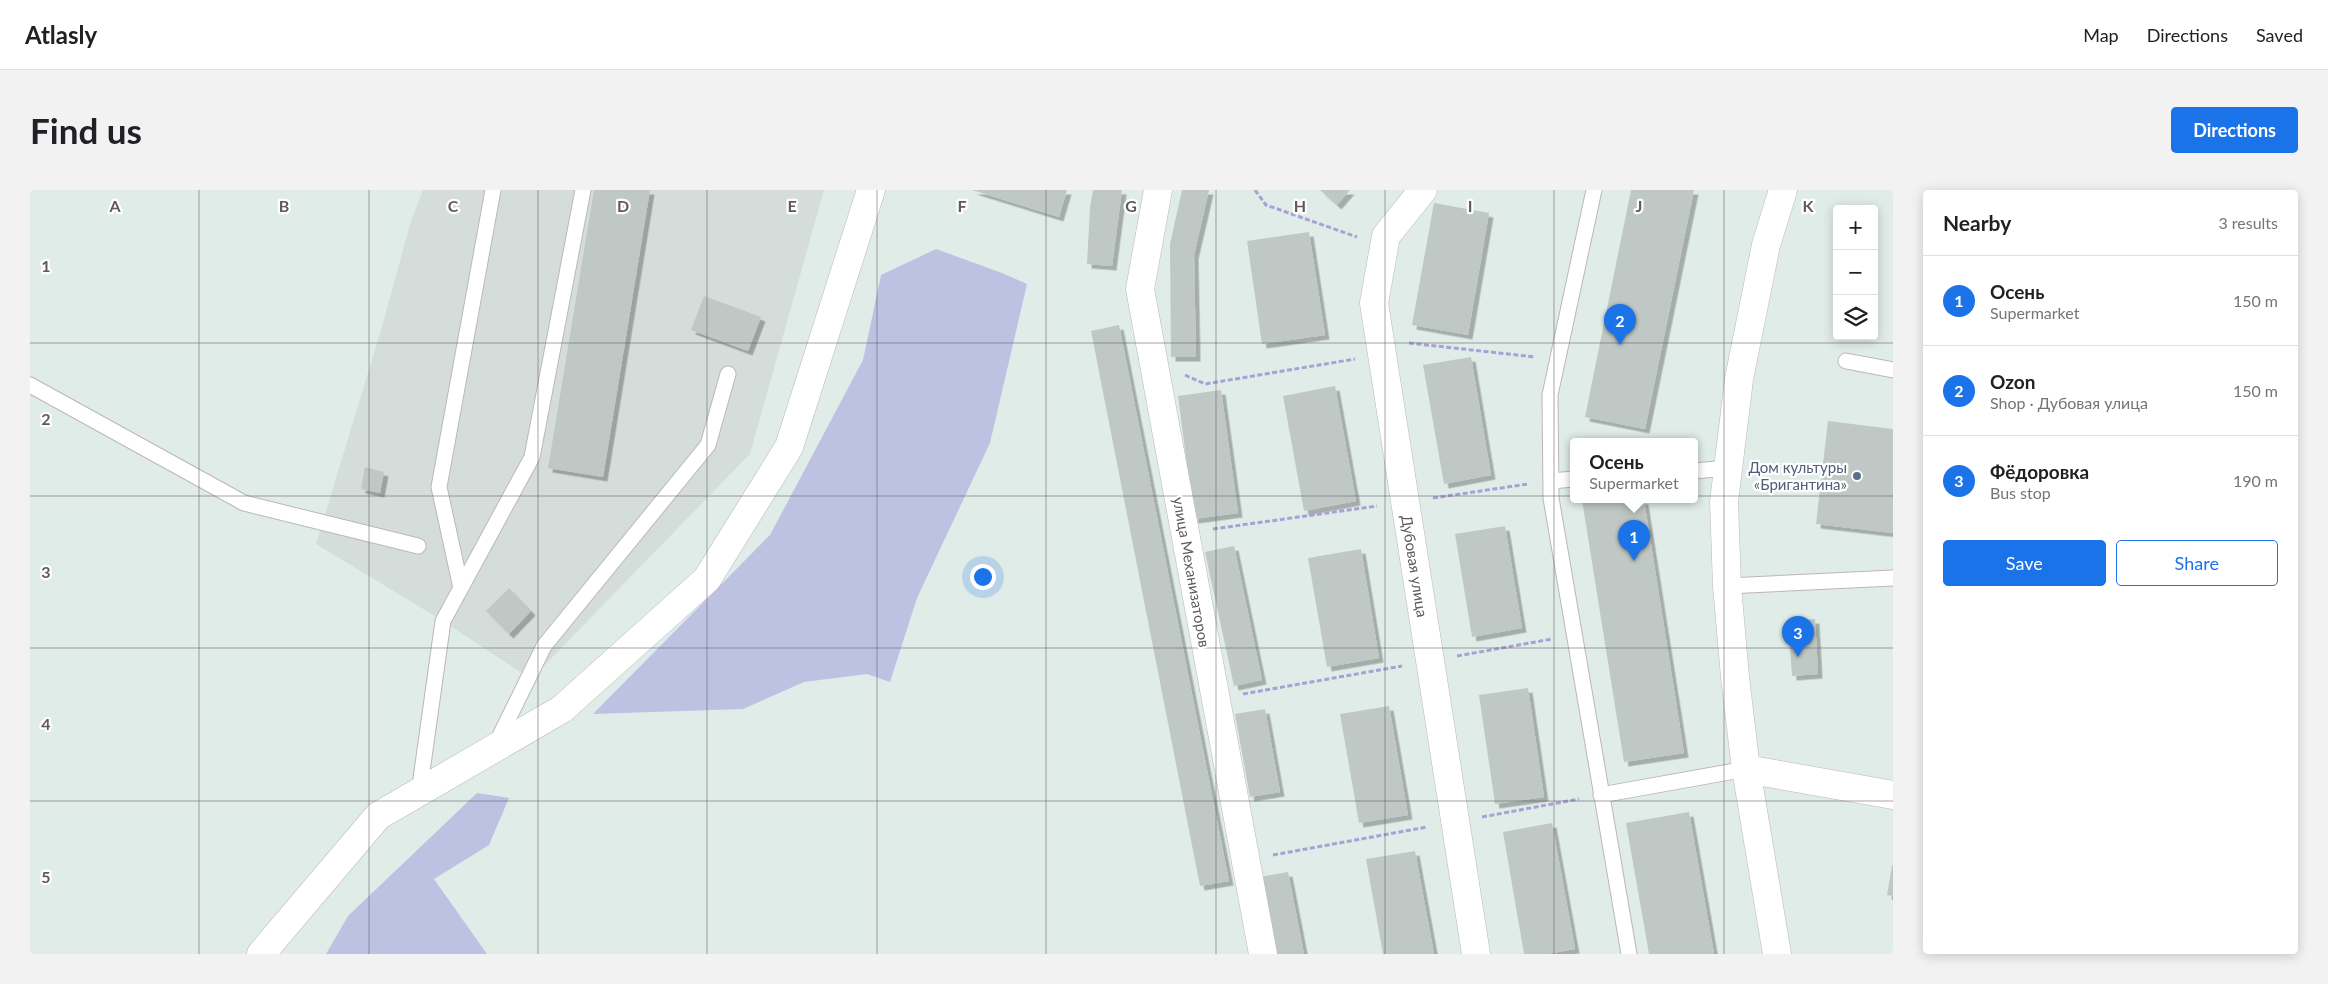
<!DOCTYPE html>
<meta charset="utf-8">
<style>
body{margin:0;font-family:Lato,sans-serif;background:#f2f2f2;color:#202124}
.controls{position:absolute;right:15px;top:15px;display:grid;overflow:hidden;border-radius:5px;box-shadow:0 2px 12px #0003}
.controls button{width:45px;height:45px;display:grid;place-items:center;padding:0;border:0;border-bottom:1px solid #e0e0e0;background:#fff;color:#202124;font:25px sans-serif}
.you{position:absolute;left:952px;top:386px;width:18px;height:18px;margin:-12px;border:4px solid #fff;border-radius:50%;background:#1a73e8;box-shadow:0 0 0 8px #1a73e833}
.badge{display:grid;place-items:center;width:32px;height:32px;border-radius:50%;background:#1a73e8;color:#fff;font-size:16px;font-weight:700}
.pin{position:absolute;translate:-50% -41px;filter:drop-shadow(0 1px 2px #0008)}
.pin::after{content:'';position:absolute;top:26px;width:18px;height:15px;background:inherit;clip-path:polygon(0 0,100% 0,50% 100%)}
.popup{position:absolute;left:1540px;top:248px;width:128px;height:65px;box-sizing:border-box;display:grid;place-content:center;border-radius:5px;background:#fff;filter:drop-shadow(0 1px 4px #0005);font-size:16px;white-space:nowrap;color:#757577}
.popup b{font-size:19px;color:#202124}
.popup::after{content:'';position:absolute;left:50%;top:100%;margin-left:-10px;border:10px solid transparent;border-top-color:#fff}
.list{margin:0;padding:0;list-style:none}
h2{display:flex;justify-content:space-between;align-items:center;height:65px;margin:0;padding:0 20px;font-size:21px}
h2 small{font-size:16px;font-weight:400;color:#757577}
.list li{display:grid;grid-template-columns:32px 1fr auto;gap:15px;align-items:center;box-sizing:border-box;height:90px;padding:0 20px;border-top:1px solid #e0e0e0}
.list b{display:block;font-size:19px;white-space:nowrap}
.list p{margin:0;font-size:16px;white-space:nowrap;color:#757577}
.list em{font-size:16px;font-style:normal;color:#757577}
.actions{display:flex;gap:10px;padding:15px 20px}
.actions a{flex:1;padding:11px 0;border:1px solid #1a73e8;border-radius:5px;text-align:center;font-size:18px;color:#1a73e8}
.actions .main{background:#1a73e8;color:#fff}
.icon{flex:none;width:28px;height:28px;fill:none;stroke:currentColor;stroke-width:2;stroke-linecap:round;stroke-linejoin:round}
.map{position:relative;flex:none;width:1863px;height:764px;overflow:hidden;border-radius:5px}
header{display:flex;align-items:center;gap:30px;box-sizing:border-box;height:70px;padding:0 25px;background:#fff;border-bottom:1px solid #e0e0e0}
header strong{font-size:24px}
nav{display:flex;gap:28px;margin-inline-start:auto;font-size:18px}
.intro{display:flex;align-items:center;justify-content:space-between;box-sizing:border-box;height:120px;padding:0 30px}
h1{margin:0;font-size:35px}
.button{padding:12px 22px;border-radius:5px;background:#1a73e8;color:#fff;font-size:18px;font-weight:700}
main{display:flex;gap:30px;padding:0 30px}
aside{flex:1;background:#fff;border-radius:5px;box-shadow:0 2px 12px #0003}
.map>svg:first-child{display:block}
.industrial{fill:#d5ddda}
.green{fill:#bdc2e3}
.building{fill:#c0c8c5;filter:url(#shadow)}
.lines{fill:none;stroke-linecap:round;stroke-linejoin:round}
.lane-casing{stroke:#bdb6b9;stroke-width:17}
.street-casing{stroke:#bdb6b9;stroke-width:29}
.secondary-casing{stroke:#bfb6bb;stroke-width:29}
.path{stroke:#a8a1d4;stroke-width:3;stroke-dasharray:5 2.5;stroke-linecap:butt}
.lane{stroke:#fff;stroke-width:15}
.street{stroke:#fff;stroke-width:28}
.secondary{stroke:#fff;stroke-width:28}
.grid{fill:none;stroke:#61595e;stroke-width:1;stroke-opacity:0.55}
.service-dot{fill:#5c6f8a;stroke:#fff;stroke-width:2}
.labels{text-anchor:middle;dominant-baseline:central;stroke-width:4.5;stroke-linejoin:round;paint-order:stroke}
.service-label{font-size:15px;fill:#4e5e75;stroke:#fff;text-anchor:end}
.street-label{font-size:15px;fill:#61595e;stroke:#fff}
.grid-label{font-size:16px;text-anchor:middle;font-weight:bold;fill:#61595e;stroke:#fff;stroke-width:4.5;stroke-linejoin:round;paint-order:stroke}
</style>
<header>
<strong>Atlasly</strong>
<nav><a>Map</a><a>Directions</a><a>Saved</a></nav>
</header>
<div class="intro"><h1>Find us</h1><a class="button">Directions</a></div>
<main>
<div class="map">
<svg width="1863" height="764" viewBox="0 0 1863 764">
<defs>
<filter id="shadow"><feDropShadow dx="4.5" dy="4.5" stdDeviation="0" flood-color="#0004"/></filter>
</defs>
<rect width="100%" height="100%" fill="#e0ece8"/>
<path class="industrial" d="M393,0H794L720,264L501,489L413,431L286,354L351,140L381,31Z"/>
<path class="green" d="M906,59L972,83L997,94L960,253L887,408L860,492L837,484L774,492L713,519L563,524L740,345L833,170L851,85Z
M447,603L479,608L459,655L404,689L457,764H296L318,726Z"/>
<path class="building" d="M564,0H620L573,287L518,278Z
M942,0H1037L1029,27Z
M1063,0H1092L1082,76L1057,74L1060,17Z
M1152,0H1179L1164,65L1166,167H1141L1140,54Z
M1290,0H1320L1307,15Z
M1601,0H1664L1615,239L1555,227Z
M1404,13L1459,23L1438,145L1382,135Z
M1279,42L1295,145L1232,154L1217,51Z
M674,106L731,127L718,161L661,140Z
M1089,135L1199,691L1170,696L1061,141Z
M1441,167L1461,285L1414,294L1393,175Z
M1305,196L1326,311L1274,321L1253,206Z
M1191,200L1208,323L1164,329L1148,206Z
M1798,231L1863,239V343L1786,334Z
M335,277L354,282L350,303L331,299Z
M1552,310H1614L1654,563L1594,572Z
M1475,336L1492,438L1442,447L1425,344Z
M1204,356L1232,490L1204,496L1175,362Z
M1331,359L1349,468L1297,477L1278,368Z
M479,398L501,421L479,444L456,421Z
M1785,429L1788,484L1762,486L1758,431Z
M1498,498L1514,607L1465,614L1449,505Z
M1359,516L1378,625L1329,633L1310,524Z
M1235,519L1250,602L1220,607L1205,524Z
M1659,622L1684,764H1619L1596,633Z
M1522,633L1545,759L1516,764H1494L1473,642Z
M1385,661L1404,764H1353L1336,669Z
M1862,675H1863V706L1857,705Z
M1258,682L1274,764H1243L1229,687Z"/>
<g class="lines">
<g class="lane-casing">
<path id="lane" d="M1564,0L1520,205L1521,308L1599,764
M1816,171L1863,180
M0,195L214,313L388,356
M1664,281L1698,278
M1521,291L1544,289
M1697,396L1863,388
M431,398L409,297L463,0
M466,554L514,456L678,255L698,184
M389,603L413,431L502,267L553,0
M1571,605L1716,579"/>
</g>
<g class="street-casing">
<path id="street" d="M1128,0L1110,99L1233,764
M1393,0L1356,46L1344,113L1446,764
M1716,579L1863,605
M1747,764L1716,579L1705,487L1697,396L1694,312L1709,189L1736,55L1753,0"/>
</g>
<g class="secondary-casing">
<path id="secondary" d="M231,764L348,626L532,519L677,389L759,257L841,0"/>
</g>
<path class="path" d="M1225,0L1236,15L1327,47
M1379,153L1505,167
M1155,185L1175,194L1325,169
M1403,308L1498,294
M1183,339L1347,316
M1427,466L1522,449
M1213,504L1372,476
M1452,627L1549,609
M1243,665L1397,637"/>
<use href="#lane" class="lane"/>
<use href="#street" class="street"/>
<use href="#secondary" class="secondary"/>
</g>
<path class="grid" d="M169,0V764M339,0V764M508,0V764M677,0V764M847,0V764M1016,0V764M1186,0V764M1355,0V764M1524,0V764M1694,0V764M0,153H1863M0,306H1863M0,458H1863M0,611H1863"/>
<circle class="service-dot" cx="1827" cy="286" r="5"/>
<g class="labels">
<g class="service-label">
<text x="1817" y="277">Дом культуры<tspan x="1817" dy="17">«Бригантина»</tspan></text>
</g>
<g class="street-label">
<text transform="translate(1385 376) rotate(81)">Дубовая улица</text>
<text transform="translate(1162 382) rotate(80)">улица Механизаторов</text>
</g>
</g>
<g class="grid-label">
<text x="85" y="22">A</text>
<text x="254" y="22">B</text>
<text x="423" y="22">C</text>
<text x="593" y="22">D</text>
<text x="762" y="22">E</text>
<text x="932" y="22">F</text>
<text x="1101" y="22">G</text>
<text x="1270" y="22">H</text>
<text x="1440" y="22">I</text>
<text x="1609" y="22">J</text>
<text x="1778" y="22">K</text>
<text x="16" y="82">1</text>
<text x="16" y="235">2</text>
<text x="16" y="388">3</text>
<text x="16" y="540">4</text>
<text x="16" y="693">5</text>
</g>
</svg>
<div class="controls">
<button>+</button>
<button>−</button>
<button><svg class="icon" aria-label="layers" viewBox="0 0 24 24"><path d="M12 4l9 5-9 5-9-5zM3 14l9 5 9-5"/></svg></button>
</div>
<div class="you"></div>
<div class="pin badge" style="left:1604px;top:371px">1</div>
<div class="popup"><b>Осень</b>Supermarket</div>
<div class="pin badge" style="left:1590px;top:155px">2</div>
<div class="pin badge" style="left:1768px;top:467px">3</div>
</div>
<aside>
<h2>Nearby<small>3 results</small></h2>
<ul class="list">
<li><span class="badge">1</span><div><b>Осень</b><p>Supermarket</p></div><em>150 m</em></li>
<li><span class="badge">2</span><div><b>Ozon</b><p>Shop · Дубовая улица</p></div><em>150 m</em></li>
<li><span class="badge">3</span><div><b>Фёдоровка</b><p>Bus stop</p></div><em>190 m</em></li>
</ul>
<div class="actions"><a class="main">Save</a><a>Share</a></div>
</aside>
</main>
